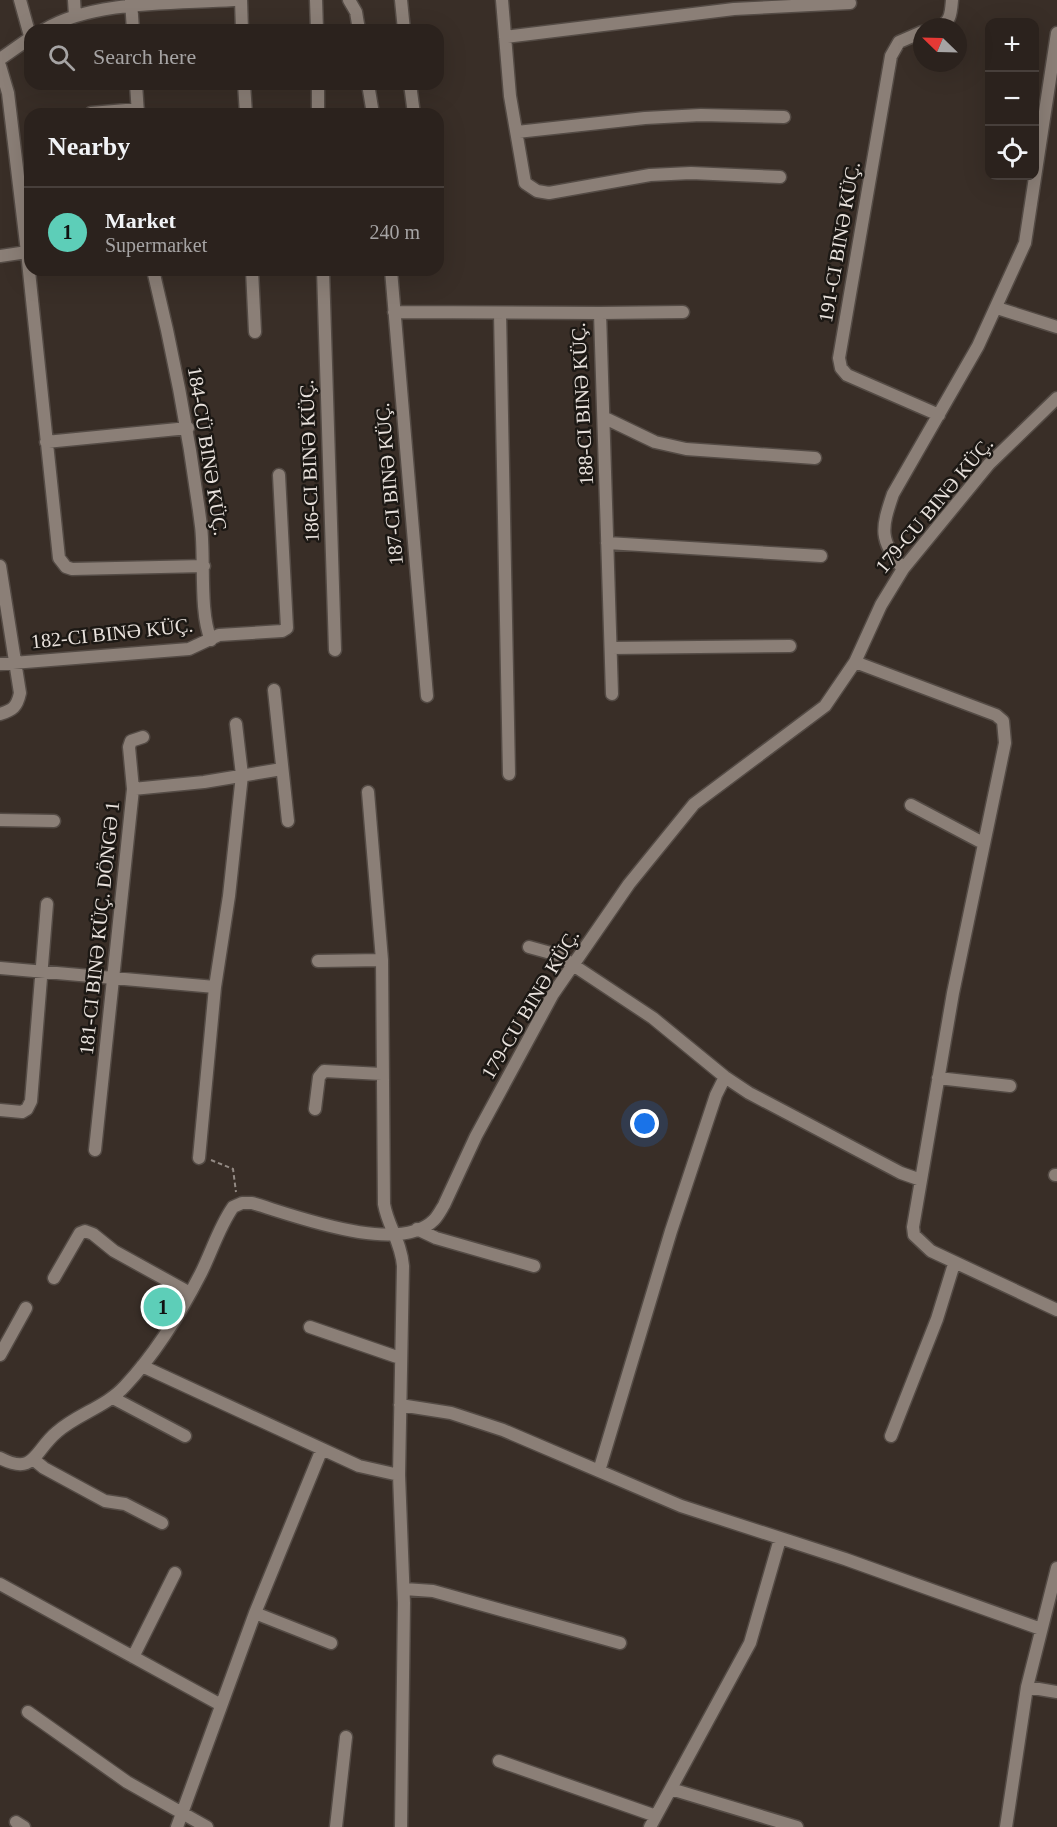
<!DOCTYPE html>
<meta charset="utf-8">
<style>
body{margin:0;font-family:Georgia,serif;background:#332a26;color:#f1f3f6}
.controls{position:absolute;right:18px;top:18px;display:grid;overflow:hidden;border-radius:12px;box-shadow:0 6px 24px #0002}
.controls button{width:54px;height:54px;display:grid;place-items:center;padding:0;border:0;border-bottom:2px solid #473f3b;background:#2b221d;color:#f1f3f6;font:30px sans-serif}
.compass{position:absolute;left:913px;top:18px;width:54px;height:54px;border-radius:50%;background:#2b221d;box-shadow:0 6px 24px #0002;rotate:293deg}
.you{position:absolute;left:645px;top:1124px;width:21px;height:21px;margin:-15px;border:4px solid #fff;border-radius:50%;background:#1a73e8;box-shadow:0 0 0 9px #1a73e833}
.badge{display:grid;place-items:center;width:39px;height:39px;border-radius:50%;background:#5dceb8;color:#111;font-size:20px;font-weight:700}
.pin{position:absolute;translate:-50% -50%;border:3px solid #fff;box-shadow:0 2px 6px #0006}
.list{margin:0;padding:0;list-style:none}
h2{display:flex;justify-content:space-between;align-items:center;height:78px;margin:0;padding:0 24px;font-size:26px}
h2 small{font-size:20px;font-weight:400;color:#a6a4a4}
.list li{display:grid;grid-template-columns:39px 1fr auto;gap:18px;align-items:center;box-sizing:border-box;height:90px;padding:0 24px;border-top:2px solid #473f3b}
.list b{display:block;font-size:22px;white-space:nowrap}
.list p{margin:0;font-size:20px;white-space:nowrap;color:#a6a4a4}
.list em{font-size:20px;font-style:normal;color:#a6a4a4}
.icon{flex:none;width:33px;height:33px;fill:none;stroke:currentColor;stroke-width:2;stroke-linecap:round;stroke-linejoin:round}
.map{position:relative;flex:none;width:1057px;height:1827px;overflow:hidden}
.search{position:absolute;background:#2b221d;box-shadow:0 6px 24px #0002;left:24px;top:24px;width:420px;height:66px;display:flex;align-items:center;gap:15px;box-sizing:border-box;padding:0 21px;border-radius:18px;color:#a6a4a4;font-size:22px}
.panel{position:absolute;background:#2b221d;box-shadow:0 6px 24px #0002;left:24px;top:108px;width:420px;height:168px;border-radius:18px}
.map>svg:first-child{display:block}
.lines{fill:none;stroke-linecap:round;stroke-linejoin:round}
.minor-casing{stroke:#544b45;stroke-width:15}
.path{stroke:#938a84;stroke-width:2;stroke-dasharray:4.5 3;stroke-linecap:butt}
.minor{stroke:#8b7f77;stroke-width:12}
.labels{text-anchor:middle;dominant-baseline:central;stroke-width:5;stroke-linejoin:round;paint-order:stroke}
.street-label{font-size:20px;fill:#e9e2dd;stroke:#1c1814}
</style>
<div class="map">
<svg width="1057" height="1827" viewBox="0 0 1057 1827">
<rect width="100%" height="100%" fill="#392e27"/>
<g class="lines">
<g class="minor-casing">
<path id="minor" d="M20,0L30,36
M74,0L75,16
M241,0L242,30
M316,0L317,30
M349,0L356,12L359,30
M401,0L404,30
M502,0L510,96L525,183L537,191L549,193L650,175L691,173L780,177
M131,1L133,30
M938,27C951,23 951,12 952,0
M44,30C93,0 176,4 233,0
M922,32L899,42L891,56L839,358L841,368L847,375L939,415
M505,37L734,9L850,3
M0,59L30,38
M0,66L8,93L27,252L59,558L66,567L72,569L204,566
M136,84L138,114
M244,84L246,114
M318,84V114
M368,84L373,114
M410,84L414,114
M91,113L138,109
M517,132L645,118L701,115L784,117
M0,256L27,252
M153,270C174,355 190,440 201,526C205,558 199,613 211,640
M252,270L255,332
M323,270L335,650
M391,270L427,696
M997,308L1057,327
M394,312L600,313L612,694
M500,313L509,774
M600,313L683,312
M605,418L655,442L686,449L815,458
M46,442L188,428
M607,543L821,556
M0,566L20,693C17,707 13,710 0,714
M903,569C879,540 881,529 893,494L978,346L1025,243L1057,33
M611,648L790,646
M855,662L996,715L1003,721L1005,743L953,993L913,1227L914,1235L931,1251L1057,1310
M0,664L189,649L219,635L282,631L287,628L279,475
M274,690L288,821
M133,789L129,747L131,741L143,737
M368,792L382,960L384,1204C388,1227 401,1241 403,1266L399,1475L404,1603L401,1827
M911,805L983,843
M0,820L54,821
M529,947L558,955L653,1018L725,1077L749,1093L901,1173L921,1180
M318,961L382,960
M0,968L215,987
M938,1078L1010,1086
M315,1109L319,1077L324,1071L382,1074
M0,1110L22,1112L27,1109L31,1101L47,904
M95,1150L133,789L204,782L282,769
M199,1158L215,987L229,896L242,775L236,724
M1055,1175H1057
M417,1229L436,1238L534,1266
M54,1278L80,1233L85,1231L93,1234L114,1251L190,1293
M310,1327L400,1358
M0,1355L26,1308
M142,1366L359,1466L399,1475
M113,1398L185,1436
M400,1405L451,1413L503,1430L681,1506L845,1559L1041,1629
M891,1436L937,1319L954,1264
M0,1458C35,1476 34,1451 57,1432C77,1414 106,1407 125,1386C155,1354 181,1312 201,1273C212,1251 219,1227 233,1207L242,1203H252C293,1215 398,1256 434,1220C438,1216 441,1210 444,1205L476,1136L553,994L629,884L694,804L825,706L855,662L881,605L903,569L989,464L1057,398
M33,1459L44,1468L105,1501L125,1504L162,1523
M599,1471L671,1231L716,1095L725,1077
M0,1584L221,1705
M404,1589L433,1591L620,1643
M255,1613L331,1643
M133,1657L175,1573
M1027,1687L1057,1692
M28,1712L127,1782L207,1827
M499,1761L656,1816
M671,1789L797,1827
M16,1822L24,1827
M177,1827L255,1613L322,1449
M336,1827L346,1737
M650,1827L750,1643L780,1539
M1006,1827L1027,1687L1057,1568"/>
</g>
<path class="path" d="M211,1160L233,1169L236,1192"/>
<use href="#minor" class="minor"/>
</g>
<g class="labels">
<g class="street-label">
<text transform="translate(839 242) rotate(-80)">191-CI BINƏ KÜÇ.</text>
<text transform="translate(582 404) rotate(-93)">188-CI BINƏ KÜÇ.</text>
<text transform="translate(208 451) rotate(81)">184-CÜ BINƏ KÜÇ.</text>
<text transform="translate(309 461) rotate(-92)">186-CI BINƏ KÜÇ.</text>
<text transform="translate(389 484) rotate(-95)">187-CI BINƏ KÜÇ.</text>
<text transform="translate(934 505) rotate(-50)">179-CU BINƏ KÜÇ.</text>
<text transform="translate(112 633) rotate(-6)">182-CI BINƏ KÜÇ.</text>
<text transform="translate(99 928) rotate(-84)">181-CI BINƏ KÜÇ. DÖNGƏ 1</text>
<text transform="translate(530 1004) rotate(-59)">179-CU BINƏ KÜÇ.</text>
</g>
</g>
</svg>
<div class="controls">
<button>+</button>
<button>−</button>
<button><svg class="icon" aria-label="locate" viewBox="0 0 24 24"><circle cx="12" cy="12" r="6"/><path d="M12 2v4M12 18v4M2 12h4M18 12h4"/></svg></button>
</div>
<svg class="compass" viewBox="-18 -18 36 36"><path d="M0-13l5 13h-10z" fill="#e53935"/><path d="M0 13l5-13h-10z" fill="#a6a4a4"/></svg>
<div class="you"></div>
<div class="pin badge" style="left:163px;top:1307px">1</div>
<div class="search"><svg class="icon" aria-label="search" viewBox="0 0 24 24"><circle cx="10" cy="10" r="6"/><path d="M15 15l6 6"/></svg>Search here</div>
<section class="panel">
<h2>Nearby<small></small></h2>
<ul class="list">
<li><span class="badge">1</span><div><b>Market</b><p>Supermarket</p></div><em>240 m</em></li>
</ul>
</section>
</div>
